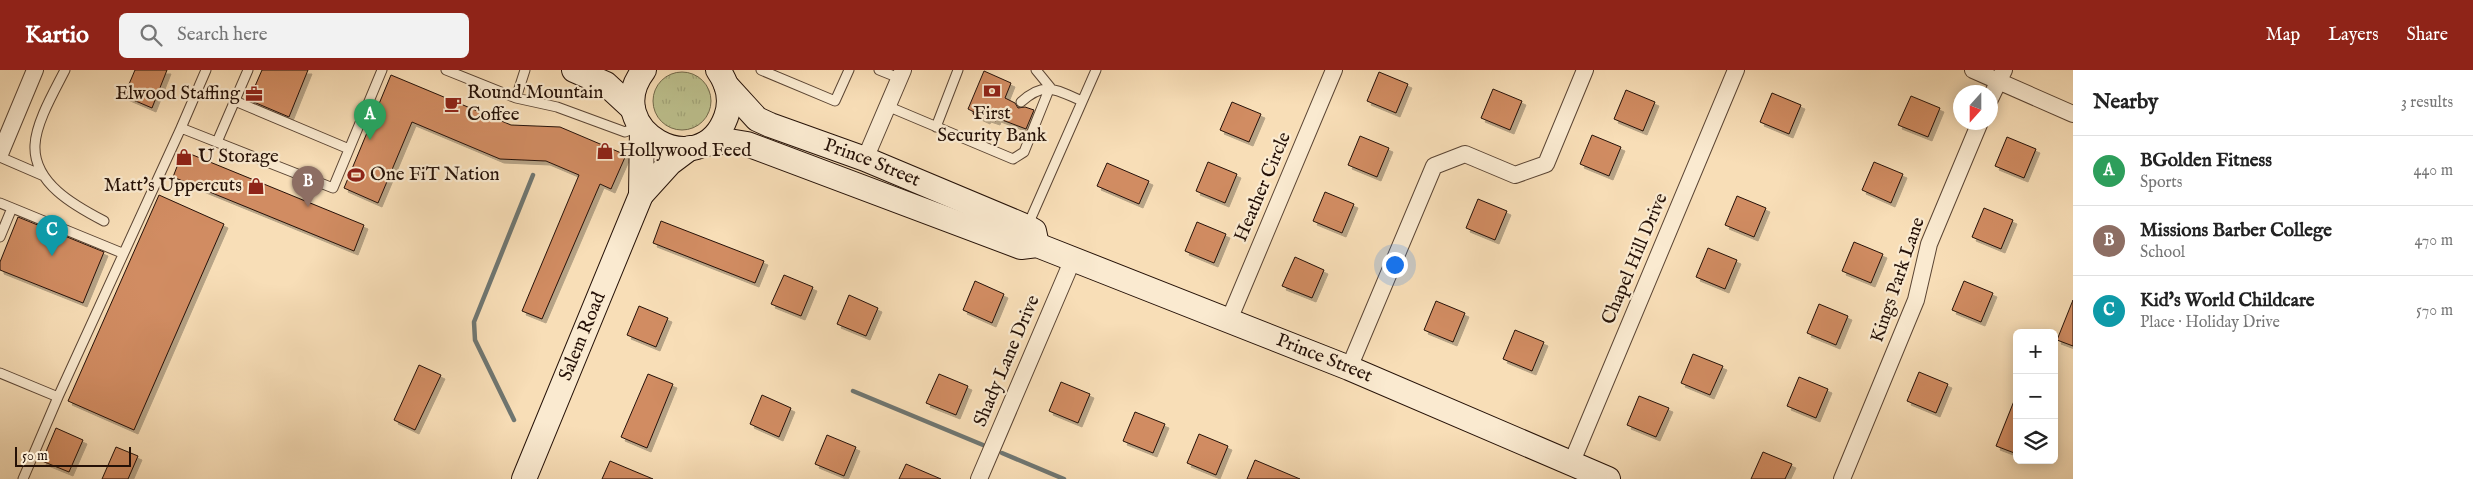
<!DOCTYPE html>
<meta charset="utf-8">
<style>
body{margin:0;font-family:"IM FELL English",serif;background:#f2f2f2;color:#222}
.controls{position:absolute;right:15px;bottom:15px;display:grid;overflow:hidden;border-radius:8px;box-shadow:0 2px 12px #0003}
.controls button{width:45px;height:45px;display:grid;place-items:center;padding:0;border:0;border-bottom:1px solid #e0e0e0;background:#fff;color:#222;font:25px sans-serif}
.compass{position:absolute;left:1953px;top:15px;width:45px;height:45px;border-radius:50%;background:#fff;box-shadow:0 2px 12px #0003;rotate:201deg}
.scale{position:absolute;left:15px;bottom:12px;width:116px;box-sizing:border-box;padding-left:5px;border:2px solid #251107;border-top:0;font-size:14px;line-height:18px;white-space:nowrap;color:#251107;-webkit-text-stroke:4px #faead0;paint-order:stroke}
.you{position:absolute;left:1394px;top:194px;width:18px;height:18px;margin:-12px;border:4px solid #fff;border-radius:50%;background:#1a73e8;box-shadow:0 0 0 8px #1a73e833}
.badge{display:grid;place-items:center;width:32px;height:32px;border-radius:50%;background:#8f2418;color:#fff;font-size:16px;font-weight:700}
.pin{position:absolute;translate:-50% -41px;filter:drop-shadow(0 1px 2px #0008)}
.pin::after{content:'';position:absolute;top:26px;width:18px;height:15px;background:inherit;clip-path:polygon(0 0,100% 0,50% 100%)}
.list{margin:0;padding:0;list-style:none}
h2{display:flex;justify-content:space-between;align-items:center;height:65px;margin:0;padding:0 20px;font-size:21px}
h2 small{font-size:16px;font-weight:400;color:#767676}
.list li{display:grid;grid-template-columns:32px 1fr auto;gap:15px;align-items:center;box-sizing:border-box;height:70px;padding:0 20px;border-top:1px solid #e0e0e0}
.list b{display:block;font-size:19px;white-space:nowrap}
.list p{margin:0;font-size:16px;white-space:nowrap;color:#767676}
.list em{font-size:16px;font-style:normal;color:#767676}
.icon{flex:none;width:28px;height:28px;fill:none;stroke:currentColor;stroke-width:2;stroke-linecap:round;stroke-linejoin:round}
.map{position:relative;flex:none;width:2073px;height:409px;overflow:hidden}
header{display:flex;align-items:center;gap:30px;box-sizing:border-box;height:70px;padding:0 25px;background:#8f2418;color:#fff}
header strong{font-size:24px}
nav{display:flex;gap:28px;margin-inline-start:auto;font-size:18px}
.search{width:350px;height:45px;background:#f2f2f2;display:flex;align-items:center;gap:12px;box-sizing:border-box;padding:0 18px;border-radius:8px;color:#767676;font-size:19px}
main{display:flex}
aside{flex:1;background:#fff}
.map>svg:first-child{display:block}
.grass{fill:url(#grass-tufts);stroke:#71694a}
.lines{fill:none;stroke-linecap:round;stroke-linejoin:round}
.stream{stroke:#6f7671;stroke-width:4.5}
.building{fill:#d18c62;stroke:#251107;filter:url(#shadow)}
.service-casing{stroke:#5a4433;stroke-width:11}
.minor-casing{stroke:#5a4433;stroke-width:18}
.secondary-casing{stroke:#251107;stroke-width:26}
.service{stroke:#faead0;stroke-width:9}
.minor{stroke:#faead0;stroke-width:16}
.secondary{stroke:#faead0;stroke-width:24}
.labels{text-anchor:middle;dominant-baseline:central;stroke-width:4.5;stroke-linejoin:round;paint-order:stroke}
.poi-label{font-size:19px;fill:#251107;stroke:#faead0;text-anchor:start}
.street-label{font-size:19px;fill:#251107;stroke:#faead0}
</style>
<header>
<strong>Kartio</strong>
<div class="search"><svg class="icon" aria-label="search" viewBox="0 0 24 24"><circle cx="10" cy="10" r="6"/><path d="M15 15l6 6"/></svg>Search here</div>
<nav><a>Map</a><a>Layers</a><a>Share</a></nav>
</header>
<main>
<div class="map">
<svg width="2073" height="409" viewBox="0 0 2073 409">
<defs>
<pattern id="grass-tufts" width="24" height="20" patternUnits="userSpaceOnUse" patternTransform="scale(1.25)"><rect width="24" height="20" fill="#bdc18e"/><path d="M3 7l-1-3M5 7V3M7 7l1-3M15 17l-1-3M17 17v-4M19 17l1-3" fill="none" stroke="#a2a579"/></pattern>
<filter id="shadow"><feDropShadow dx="4" dy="4" stdDeviation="0" flood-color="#0004"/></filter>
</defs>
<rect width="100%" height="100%" fill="#f8deb7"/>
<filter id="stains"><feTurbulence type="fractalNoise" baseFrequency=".004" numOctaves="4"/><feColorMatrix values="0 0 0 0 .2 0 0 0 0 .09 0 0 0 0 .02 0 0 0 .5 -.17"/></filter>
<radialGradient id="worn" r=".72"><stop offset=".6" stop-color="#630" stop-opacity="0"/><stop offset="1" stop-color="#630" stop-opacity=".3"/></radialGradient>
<path class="grass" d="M653 31a29 29 0 1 1 58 0a29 29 0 1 1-58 0Z"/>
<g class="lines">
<path class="stream" d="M853,321L983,375
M514,350L475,270L474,252L533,105
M1002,383L1064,409"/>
</g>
<path class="building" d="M135,0H167L152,38L124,26Z
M262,0H308L289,47L249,30Z
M984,1L1011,13L1005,28L1015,33L1018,38L1025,37L1034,40L1026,59L997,48L996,51L987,48L986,50L973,44L974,42L968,39Z
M1379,2L1408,14L1396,43L1367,31Z
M391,5L511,55L560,57L626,85L611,119L600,114L542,249L522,241L579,105L546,91L500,89L412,52L378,133L344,118Z
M1493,19L1522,31L1510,60L1481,48Z
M1626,20L1655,32L1643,61L1614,49Z
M1772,23L1801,35L1789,64L1760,52Z
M1911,26L1940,38L1928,67L1898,55Z
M1232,32L1261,44L1249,72L1220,60Z
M1592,65L1621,77L1609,106L1580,94Z
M1360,66L1389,78L1377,107L1348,95Z
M2007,67L2036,79L2024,108L1995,96Z
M183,81L364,155L354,181L173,107Z
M1208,92L1237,104L1225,133L1196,121Z
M1874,92L1903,104L1891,133L1862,120Z
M1107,93L1149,111L1139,134L1097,116Z
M1325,122L1354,134L1342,163L1313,151Z
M159,125L224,154L134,360L68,331Z
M1737,126L1766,138L1754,167L1725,155Z
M1478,129L1507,141L1495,170L1466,158Z
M1984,138L2013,150L2001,179L1972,167Z
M18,147L104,182L83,233L0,200V192Z
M661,151L764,191L755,213L653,173Z
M1197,152L1226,164L1214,193L1185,181Z
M1854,172L1883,184L1871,213L1842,201Z
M1708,178L1737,190L1725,219L1696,207Z
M1295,187L1324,200L1312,228L1282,216Z
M784,205L813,217L801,246L771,234Z
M975,211L1004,224L992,253L963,240Z
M1964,211L1993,223L1981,252L1952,240Z
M849,225L878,238L866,266L837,254Z
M2073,230V276L2057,270Z
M1436,231L1465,243L1453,272L1424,260Z
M1819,234L1848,246L1836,275L1807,263Z
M639,236L668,248L656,277L627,265Z
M1515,260L1544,272L1532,301L1503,289Z
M1693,284L1723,296L1710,325L1681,313Z
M419,295L441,305L415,360L394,350Z
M1919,302L1948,314L1936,343L1907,331Z
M648,304L673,314L647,378L621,367Z
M939,304L968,316L956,345L926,333Z
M1799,307L1828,319L1816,348L1787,336Z
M1061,312L1090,324L1078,353L1049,341Z
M762,325L791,338L779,367L750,354Z
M1639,326L1669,338L1656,367L1627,355Z
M2016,326H2017V384L1996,376Z
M1135,342L1165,354L1153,383L1123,371Z
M56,358L83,370L69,402L42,391Z
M1199,364L1228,376L1216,405L1187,393Z
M827,365L856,377L844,406L815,394Z
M116,377L138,386L128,409H102Z
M1763,382L1792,394L1785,409H1751Z
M1255,390L1300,409H1247Z
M610,391L653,409H602Z
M906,394L941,409H899Z"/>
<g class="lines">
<g class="service-casing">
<path id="service" d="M65,0C55,20 36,52 35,75C33,113 75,136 104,151
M206,0L181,58L333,118L382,0
M446,0L516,28L525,0
M761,0L835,31L849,0
M879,0L899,8
M1036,0L1050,17
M516,28L557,37L625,62L639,56
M235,31L349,79
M1021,32C1045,10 1056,20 1082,31
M887,36L1013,89L1024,82L1050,17
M936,57L958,0
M217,72L248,0
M0,87L44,106
M0,133L122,183
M1027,157L1096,0
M0,167L12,138
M0,303L58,327L181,58
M23,409L58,327"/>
</g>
<g class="minor-casing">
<path id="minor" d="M1973,0L2073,44
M1990,29L2004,0
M0,84L35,0
M865,89L903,0
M1229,250L1334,0
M1349,298L1434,96L1465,84L1515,105L1546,94L1585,0
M1571,394L1736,0
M979,409L1073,189
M1842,409L1916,230L1929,174L1980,52"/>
</g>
<g class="secondary-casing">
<g id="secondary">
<path d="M574,0L606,14L633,39"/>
<path d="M644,0C598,60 701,116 726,47C732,31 728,14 718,0"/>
<path id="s1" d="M726,15L757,49L770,55L865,89L1027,157L1034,161L1037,175"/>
<path id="s2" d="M705,74L729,71L747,74L1021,177L1037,175L1349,298L1608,409"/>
<path d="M641,125L670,93L690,78"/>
<path id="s3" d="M524,409L641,125L642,59"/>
</g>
</g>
<use href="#service" class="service"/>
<use href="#minor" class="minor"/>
<use href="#secondary" class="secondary"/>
</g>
<defs>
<g id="bank-bare" transform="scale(1.35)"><path d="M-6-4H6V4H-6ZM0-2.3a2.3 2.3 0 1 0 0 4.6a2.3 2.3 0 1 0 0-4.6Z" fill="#8f2418" stroke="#faead0" stroke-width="2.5" paint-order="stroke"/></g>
<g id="office-bare" transform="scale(1.35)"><path d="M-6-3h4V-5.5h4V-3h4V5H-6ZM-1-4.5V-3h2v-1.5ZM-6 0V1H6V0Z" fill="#8f2418" stroke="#faead0" stroke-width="2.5" paint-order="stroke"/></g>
<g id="cafe-bare" transform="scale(1.35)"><path d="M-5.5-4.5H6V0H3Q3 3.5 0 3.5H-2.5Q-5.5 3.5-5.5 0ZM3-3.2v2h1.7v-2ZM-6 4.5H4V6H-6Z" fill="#8f2418" stroke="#faead0" stroke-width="2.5" paint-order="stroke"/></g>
<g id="shop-bare" transform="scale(1.35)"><path d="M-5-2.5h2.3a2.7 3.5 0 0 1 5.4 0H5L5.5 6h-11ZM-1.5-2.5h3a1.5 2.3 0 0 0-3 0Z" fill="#8f2418" stroke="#faead0" stroke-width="2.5" paint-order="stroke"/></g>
<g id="stadium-bare" transform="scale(1.35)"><path d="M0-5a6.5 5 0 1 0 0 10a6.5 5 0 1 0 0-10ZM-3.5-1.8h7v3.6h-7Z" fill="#8f2418" stroke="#faead0" stroke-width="2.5" paint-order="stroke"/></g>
</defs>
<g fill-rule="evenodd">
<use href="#bank-bare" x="992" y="21"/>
<use href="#office-bare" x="254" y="24"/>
<use href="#cafe-bare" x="453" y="34"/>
<use href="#shop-bare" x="605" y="81"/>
<use href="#shop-bare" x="184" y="87"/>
<use href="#stadium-bare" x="356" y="105"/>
<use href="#shop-bare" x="256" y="116"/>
</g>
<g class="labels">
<g class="poi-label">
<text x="467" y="23">Round Mountain<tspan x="467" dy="22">Coffee</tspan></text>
<text x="240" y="24" text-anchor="end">Elwood Staffing</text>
<text x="992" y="44" text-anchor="middle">First<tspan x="992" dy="22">Security Bank</tspan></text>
<text x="619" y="81">Hollywood Feed</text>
<text x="198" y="87">U Storage</text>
<text x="370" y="105">One FiT Nation</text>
<text x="242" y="116" text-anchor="end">Matt's Uppercuts</text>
</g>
<g class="street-label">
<text stroke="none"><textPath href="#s1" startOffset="169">Prince Street</textPath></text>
<text transform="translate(1263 117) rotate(-67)">Heather Circle</text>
<text transform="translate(1635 189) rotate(-67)">Chapel Hill Drive</text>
<text transform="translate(1898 210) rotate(-71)">Kings Park Lane</text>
<text stroke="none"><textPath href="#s3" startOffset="154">Salem Road</textPath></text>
<text stroke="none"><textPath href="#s2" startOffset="660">Prince Street</textPath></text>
<text transform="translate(1007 291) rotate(-67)">Shady Lane Drive</text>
</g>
</g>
<rect width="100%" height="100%" filter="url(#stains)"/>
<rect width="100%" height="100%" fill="url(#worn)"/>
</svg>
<div class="controls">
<button>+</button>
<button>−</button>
<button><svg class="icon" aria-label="layers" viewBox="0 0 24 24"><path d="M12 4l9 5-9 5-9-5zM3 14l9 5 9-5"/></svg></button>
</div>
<svg class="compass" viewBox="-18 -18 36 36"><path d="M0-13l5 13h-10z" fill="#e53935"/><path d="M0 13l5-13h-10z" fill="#767676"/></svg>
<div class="scale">50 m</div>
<div class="you"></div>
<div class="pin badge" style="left:370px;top:70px;background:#2e9e5b">A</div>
<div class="pin badge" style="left:308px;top:137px;background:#8d6e63">B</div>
<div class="pin badge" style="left:52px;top:186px;background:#0f9aa8">C</div>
</div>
<aside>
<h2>Nearby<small>3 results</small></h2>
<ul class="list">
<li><span class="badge" style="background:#2e9e5b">A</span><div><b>BGolden Fitness</b><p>Sports</p></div><em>440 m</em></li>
<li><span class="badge" style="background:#8d6e63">B</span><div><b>Missions Barber College</b><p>School</p></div><em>470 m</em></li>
<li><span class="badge" style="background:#0f9aa8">C</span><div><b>Kid's World Childcare</b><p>Place · Holiday Drive</p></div><em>570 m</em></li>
</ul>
</aside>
</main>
